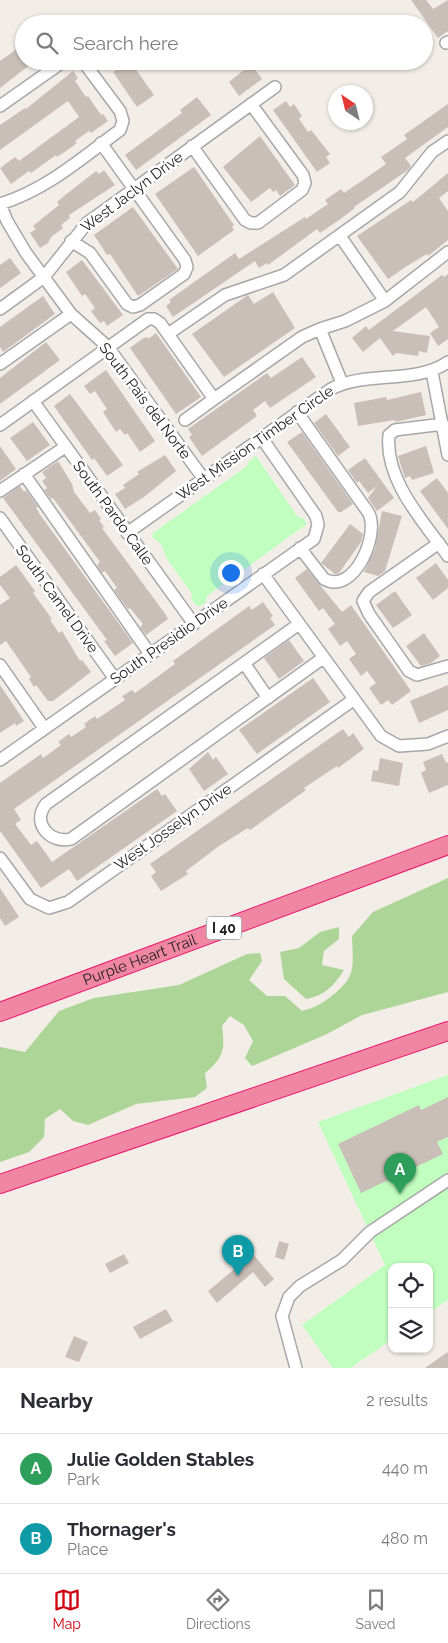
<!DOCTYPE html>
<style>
body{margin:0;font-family:Raleway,sans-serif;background:#f7f7f7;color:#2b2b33}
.controls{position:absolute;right:15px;bottom:15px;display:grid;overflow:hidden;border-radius:10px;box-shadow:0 1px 4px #0004}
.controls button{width:45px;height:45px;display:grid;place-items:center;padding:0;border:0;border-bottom:1px solid #e1e1e2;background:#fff;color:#2b2b33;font:25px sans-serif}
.compass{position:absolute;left:328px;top:85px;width:45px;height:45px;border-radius:50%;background:#fff;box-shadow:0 1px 4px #0004;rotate:325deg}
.you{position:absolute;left:230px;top:572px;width:18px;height:18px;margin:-12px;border:4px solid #fff;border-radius:50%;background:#1a73e8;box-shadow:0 0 0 8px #1a73e833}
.badge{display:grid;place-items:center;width:32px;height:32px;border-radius:50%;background:#d0000f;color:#fff;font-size:16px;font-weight:700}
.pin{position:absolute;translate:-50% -41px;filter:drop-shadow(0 1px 2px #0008)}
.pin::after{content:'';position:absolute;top:26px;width:18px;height:15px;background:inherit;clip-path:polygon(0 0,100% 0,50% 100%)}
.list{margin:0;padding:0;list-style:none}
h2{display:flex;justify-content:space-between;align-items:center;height:65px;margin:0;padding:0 20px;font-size:21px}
h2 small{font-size:16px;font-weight:400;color:#7c7c81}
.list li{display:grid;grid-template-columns:32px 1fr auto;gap:15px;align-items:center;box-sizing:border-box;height:70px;padding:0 20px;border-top:1px solid #e1e1e2}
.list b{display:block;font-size:19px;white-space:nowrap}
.list p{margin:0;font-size:16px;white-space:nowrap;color:#7c7c81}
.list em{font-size:16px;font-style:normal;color:#7c7c81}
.icon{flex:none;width:28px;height:28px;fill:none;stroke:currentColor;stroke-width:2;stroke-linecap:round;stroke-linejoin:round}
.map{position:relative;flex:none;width:448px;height:1368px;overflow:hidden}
.search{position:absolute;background:#fff;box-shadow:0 1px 4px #0004;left:15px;right:15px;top:15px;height:55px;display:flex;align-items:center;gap:12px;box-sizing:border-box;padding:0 18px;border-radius:28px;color:#7c7c81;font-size:19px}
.sheet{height:205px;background:#fff}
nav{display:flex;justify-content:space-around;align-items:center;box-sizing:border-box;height:70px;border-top:1px solid #e1e1e2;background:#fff;font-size:14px;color:#7c7c81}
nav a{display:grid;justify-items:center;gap:2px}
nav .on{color:#d0000f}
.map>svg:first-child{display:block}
.forest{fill:#add597}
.park{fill:#c0ffc0}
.building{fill:#cabfb8}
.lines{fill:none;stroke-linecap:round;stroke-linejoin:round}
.minor-casing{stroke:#a7a7a7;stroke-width:14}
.highway-casing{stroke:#ec166e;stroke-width:20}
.minor{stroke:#fff;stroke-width:11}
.highway{stroke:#f087a2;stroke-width:18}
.labels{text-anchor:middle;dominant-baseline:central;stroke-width:5;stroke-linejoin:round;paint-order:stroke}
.shield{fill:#fff;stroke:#636363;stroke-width:1}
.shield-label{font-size:14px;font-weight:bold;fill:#202020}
.street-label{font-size:15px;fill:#202020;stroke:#fff}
</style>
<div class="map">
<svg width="448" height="1368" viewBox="0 0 448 1368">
<rect width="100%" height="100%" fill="#f2ede6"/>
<path class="forest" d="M448,878V992L362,1015L327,1034L252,1066L245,1058L253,1041L244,1025L230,1016L222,1026C225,1050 224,1057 205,1073L207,1088L195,1097L136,1104L88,1125L73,1121L60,1109L45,1119L44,1137L29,1152L0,1162V1047L25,1052L59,1011L94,998L179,985L247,954L260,953L262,961L249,980L267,996H285L302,1011C313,1008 320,1005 329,998C357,977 353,968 352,936L373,912Z
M339,927V939L324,951L322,965L344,970C334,986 324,996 306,999L284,979L280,952L299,948L320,932Z"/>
<path class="park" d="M256,456L297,516L304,519L307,524L207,596L206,602L201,606L196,605L191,599L192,594L167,559L161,544L152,537L153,533L247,466L249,461Z
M448,1075V1300L429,1313V1267H392V1339L351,1368H333L302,1325L385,1265L318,1122Z"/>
<path class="building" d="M411,0H426L433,9L448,0V31L438,38Z
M24,44V61H35L0,88V61Z
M130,61L154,95L137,107L113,72Z
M251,64L262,79L239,96L229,82Z
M73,71L78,78L75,81L86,97L88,96L101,115L103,114L108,121L91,133L89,131L75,141L77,143L69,149L57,157L56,155L31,173L29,171L11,184L0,168L15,157L19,161L79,117L68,101L0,150V125L25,108L26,109Z
M197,97L211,115L136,170L125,155L182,113L180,110Z
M286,101L290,107L294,104L302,116L299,119L308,132L311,130L330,154L326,157L330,163L317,172L273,110Z
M448,104V127L405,158L411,166L408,170L354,207L355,208L339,220L320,233L317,229L268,265L267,263L259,268L255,261L173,317L166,306L171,302L169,300L235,253L239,259L305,217L306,219L328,204L325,200L341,189L344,193L363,180L386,164L381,157L407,139L404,135Z
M260,136L295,185L280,196L276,190L273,192L270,188L251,202L223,167Z
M194,167L234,225L232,227L234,230L198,256L155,194Z
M104,170L115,185L69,215L70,218L61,225L63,228L51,237L48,243L40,248L30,233L36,229L33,226L59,205L57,202L64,196L96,171L99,174Z
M448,173V191L439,198L448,211V240L428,256L427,254L407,266L388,279L357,236L411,200L413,202Z
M133,207L178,269L138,296L110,254L107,255L94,235Z
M10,258L21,273L0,288V265Z
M82,260L123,315L107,326L104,321L100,323L91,311L95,308L85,294L82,296L66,272Z
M448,274V339L438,346L430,333L439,327L426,307L393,331L430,336L427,353L419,351L418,356L396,353L393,356L380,338L363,352L352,338L366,326L369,330L442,275L444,277Z
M273,292L295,328L224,377L192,334L248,295L254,304Z
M43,296L55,314L3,352L0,347V327Z
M156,333L201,397L176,414L130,348L142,339L147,337L148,339Z
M46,342L60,360L0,404V378Z
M302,357L316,377L270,408L265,401L253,410L257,416L202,456L189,437L192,435L188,429L267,373L271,378Z
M106,370L155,441L140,452L127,433L125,435L120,429L116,432L103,412L107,409L95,391L90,394L84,386Z
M421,392L426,415L396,422L394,420L358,426L354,403L386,397L387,400Z
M70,394L123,465L107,476L94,458L92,460L54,406Z
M326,414L350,447L338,456L314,423Z
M33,422L50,445L27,461L10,438Z
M302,432L353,504L341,512H338L287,442Z
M0,446L16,469L0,481Z
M426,446L434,473L412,480L410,476L405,478L398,456Z
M165,455L176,471L144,497L125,509L115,494L125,488L123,485L139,474L137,472Z
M365,458L394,498L377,511L368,498L377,486L368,493L359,481L357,483L348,470Z
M58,461L72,484L74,492L90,513L95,510L101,519L99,520L104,527L102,528L166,615L168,619L146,635L140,627L143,624L130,608L128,609L114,590L117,588L105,571L102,573L97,565L100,562L53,498L51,499L44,490L47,488L42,481L46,478L42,472Z
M437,478L448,493V529L420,491Z
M20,486L24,492L26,490L38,507L36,508L41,516L133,643L115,656L104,641L107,640L3,498Z
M382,511L402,516L385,571L378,576L364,572L375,549Z
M350,524L363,534L361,542L339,573L335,574L321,563Z
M436,563L448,580V588L433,600L416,578Z
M16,565L35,591L33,593L52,619L50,620L59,633L62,631L80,661L82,660L91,672L53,701H48L36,685L34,687L29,679L31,677L6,641L0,645V605L10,598L0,585V577Z
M307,569L342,612L351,605L411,691L392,705L388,700L381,705L369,688L376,683L367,671L361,676L349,659L356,654L347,641L340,646L328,629L335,624L323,608L319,611L295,578Z
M395,591L412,615L393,628L376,605Z
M263,602L273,616L270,618L275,625L14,809L21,820L15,824L31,845L37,841L52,862L157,789L162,796L165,794L177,811L77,881L69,869L41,888L0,831V783L41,754L43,758L61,745L58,742L69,734L71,737L86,727L84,724L95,716L97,719L125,700L122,696L132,690L135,693L175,664L173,661L249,606L252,610Z
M424,633L440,656L431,663L421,666L406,646Z
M289,640L304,661L279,679L264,658Z
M313,678L330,702L257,754L239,730Z
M0,685L24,721L16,726L15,723L0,733Z
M448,685V710L419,723L410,701Z
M343,729L349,737L353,733L364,749L338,768L337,766L304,788L306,790L250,830L248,828L219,846L186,871L188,874L161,891L151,876L156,872L150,864Z
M208,752L213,760L216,757L228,774L204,791L189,769Z
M442,754L446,763L448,762V785L429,793L421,773L426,770L423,762Z
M380,758L403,763L399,786L371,781L373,770L378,771Z
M0,888L19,917L5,926L0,918Z
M448,1097V1137L437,1142L443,1154L361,1193L338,1144L419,1105L421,1110Z
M279,1241L289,1244L284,1260L275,1257Z
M124,1254L129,1263L110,1273L105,1264Z
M253,1254L274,1279L265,1287L253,1272L217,1303L208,1291Z
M166,1309L173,1321L140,1339L133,1327Z
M74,1336L88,1342L79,1362L65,1357Z
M448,1352V1368H425L439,1358Z"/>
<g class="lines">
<g class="minor-casing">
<path id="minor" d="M446,43L448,42
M0,106L64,61
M192,146L245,220L251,223H258L302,190L305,183L303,175L251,104
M0,204L7,221L26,253L71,314L108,347L203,478
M0,204C46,190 82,158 120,130L123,121L120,111L85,64L80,61
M340,236L385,301
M71,241L90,253L127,304L133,307L140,305L184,274L187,267L185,260L101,143
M0,309L44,277L87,223L275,87
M320,329L342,383
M168,334L225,295L284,275L400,192L432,152L448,141
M0,364L71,314
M432,372L448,455
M214,399L302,337L320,329L345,321L385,301L448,252
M33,401L194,624
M297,412L368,512C381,533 354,596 324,579L300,548
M443,424L395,430L389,435C384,480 424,522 448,556
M0,425L148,319H154L160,323L214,399L185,420
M24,474L150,654
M0,491L65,447
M0,518L115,679
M127,533L331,389C367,370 414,385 448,362
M439,543L369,592L363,601L369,614L409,671L417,675L448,666
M263,574L381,736L399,746L428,744L448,736
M299,624L46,804C31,823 50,844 71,839L323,658
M244,663L268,698
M0,665L44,728
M0,760L314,539L318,525L316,516L261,437
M0,858L30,899L49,908L68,902L353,700
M296,1368L282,1316L289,1297L300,1286L342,1260L370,1232L448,1180"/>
</g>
<g class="highway-casing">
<g id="highway">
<path id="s1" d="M0,1012L448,845"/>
<path d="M0,1184L448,1031"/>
</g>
</g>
<use href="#minor" class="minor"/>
<use href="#highway" class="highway"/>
</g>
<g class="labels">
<rect class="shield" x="206.5" y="916.5" width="35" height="23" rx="4"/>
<g class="shield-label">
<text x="224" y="928">I 40</text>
</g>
<g class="street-label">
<text transform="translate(132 192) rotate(-37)">West Jaclyn Drive</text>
<text transform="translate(145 401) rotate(53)">South Pais del Norte</text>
<text transform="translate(255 443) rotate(-35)">West Mission Timber Circle</text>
<text transform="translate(113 513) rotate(54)">South Pardo Calle</text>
<text transform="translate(57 599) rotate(54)">South Camel Drive</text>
<text transform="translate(169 641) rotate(-35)">South Presidio Drive</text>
<text transform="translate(173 827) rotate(-35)">West Josselyn Drive</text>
<text stroke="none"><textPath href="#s1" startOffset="149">Purple Heart Trail</textPath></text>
</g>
</g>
</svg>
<div class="controls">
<button><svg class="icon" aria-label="locate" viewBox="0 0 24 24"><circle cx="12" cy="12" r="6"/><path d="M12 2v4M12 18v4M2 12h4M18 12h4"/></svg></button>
<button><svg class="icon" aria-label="layers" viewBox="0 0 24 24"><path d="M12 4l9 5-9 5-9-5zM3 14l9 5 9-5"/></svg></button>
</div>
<svg class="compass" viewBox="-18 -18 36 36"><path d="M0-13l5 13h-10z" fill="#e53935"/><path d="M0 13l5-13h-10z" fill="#7c7c81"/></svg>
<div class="you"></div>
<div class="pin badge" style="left:400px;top:1194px;background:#2e9e5b">A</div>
<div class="pin badge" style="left:238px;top:1276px;background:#0f9aa8">B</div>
<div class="search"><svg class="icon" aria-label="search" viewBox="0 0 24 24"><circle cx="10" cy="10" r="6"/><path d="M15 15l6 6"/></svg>Search here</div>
</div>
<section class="sheet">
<h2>Nearby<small>2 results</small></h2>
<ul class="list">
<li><span class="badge" style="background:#2e9e5b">A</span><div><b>Julie Golden Stables</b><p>Park</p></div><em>440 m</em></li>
<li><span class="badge" style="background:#0f9aa8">B</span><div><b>Thornager's</b><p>Place</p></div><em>480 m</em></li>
</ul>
</section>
<nav>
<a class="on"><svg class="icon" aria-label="map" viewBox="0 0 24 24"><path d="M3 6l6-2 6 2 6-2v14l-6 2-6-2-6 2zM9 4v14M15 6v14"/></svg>Map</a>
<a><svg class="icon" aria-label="directions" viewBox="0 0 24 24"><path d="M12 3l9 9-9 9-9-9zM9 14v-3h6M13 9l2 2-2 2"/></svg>Directions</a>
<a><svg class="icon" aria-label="saved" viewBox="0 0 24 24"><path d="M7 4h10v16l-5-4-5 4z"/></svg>Saved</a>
</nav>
